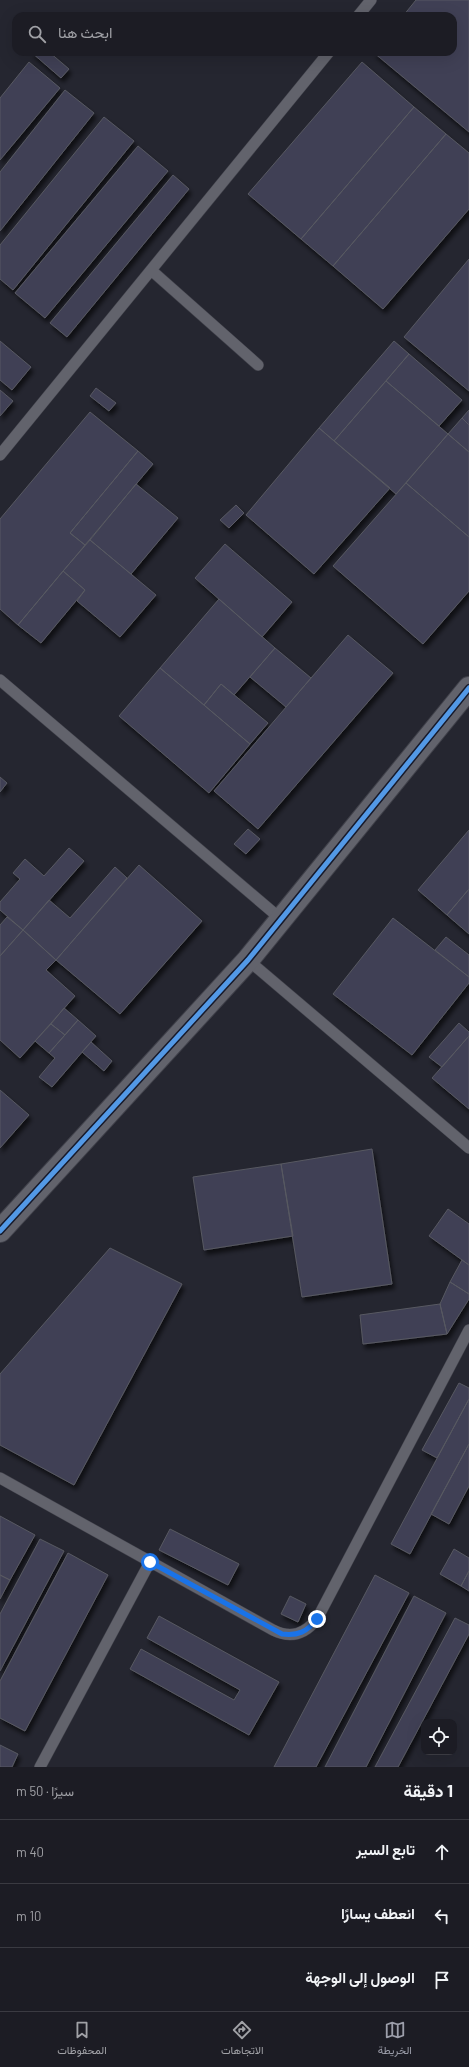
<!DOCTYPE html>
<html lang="ar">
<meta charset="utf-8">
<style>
body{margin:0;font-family:Barlow,Vazirmatn,sans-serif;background:#292931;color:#f1f3f6;direction:rtl}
.controls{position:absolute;right:12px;bottom:12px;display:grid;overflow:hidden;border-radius:8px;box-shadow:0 4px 16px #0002}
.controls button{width:36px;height:36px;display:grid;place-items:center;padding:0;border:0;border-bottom:1px solid #3a3a41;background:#1c1c24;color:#f1f3f6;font:20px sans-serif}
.stop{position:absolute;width:12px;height:12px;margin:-9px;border:3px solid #1a73e8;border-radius:50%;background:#fff}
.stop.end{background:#1a73e8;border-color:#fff;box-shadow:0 1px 4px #0008}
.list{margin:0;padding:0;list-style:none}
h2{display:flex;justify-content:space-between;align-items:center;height:52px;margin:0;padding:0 16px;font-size:17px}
h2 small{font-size:13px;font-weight:400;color:#a0a1a6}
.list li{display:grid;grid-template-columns:26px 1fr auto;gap:12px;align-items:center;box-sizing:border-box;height:64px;padding:0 16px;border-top:1px solid #3a3a41}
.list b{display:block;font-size:15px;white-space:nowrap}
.list em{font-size:13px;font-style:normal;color:#a0a1a6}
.icon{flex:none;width:22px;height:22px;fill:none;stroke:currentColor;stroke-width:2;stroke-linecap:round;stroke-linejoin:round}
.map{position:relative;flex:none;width:469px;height:1767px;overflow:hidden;direction:ltr}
.search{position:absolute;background:#1c1c24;box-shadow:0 4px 16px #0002;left:12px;right:12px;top:12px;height:44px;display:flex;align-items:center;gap:10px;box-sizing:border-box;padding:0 14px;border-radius:12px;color:#a0a1a6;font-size:15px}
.sheet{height:244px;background:#1c1c24}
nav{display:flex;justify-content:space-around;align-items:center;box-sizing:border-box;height:56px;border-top:1px solid #3a3a41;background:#1c1c24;font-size:11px;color:#a0a1a6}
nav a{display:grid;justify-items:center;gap:2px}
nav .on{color:#9c9eaa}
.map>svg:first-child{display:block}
.building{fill:#3f4054;stroke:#585962;filter:url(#shadow)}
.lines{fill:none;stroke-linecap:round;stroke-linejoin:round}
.lane-casing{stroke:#40414a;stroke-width:12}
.street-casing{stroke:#40414a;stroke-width:24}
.lane{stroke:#62636c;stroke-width:11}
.street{stroke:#62636c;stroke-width:22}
.cycleway-casing{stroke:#171a2b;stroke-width:8}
.cycleway{stroke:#5399e6;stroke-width:5}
.route{stroke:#1a73e8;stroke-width:5}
</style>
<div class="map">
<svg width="469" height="1767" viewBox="0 0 469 1767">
<defs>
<filter id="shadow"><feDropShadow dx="2.5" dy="4.5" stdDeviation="2" flood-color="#0009"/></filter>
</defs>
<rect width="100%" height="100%" fill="#252630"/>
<path class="building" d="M416,0H469V132L373,52H453V16H403Z
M31,52H49L69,69L61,78Z
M29,62L60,88L0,160V98Z
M362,62L414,107L301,239L248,194Z
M65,90L94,113L0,231V172Z
M414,107L446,134L333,266L301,239Z
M104,117L134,141L13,290L0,279V245Z
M446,134L469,153V209L383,309L333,266Z
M138,146L168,171L45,318L15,293Z
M173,175L189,189L67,337L50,323Z
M469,259V391L404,337Z
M0,341L31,367L12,390L0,380Z
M394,341L409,354L334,441L319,428Z
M409,354L462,400L439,426L386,381Z
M386,381L448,434L396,494L334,441Z
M96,388L116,403L109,411L90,396Z
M0,390L13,401L0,416Z
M469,410V425L462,418Z
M90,412L138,451L70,533L85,545L18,625L0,609V519Z
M462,418L469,425V452L448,434Z
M319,428L390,488L314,574L246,515Z
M448,434L469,452V537L406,483Z
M138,451L153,464L85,545L70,533Z
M406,483L469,537V591L423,644L333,566Z
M136,484L178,518L131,574L90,540Z
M236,505L244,513L229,528L220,520Z
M90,540L156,595L120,637L77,601L85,590L63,571Z
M225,544L292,602L262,637L195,578Z
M63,571L85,590L41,643L18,625Z
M219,599L275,648L234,695L221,684L204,705L160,668Z
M348,635L393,673L258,829L214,791Z
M275,648L311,678L286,707L250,677Z
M160,668L250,744L209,793L119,716Z
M221,684L268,723L250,744L204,705Z
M0,777L7,783L0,792Z
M248,829L260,839L246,854L234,844Z
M469,830V889L447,915L418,890Z
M69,848L84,861L23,930L0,910V902L20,879L13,873L25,859L44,876Z
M139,865L202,921L120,1014L56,960Z
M115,867L127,878L56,960L23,930L49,900L70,918Z
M469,889V934L447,915Z
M7,917L23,930L0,956V925Z
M393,918L469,977V983L412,1055L333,994Z
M23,930L56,960L46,970L75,996L20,1058L0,1040V956Z
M446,937L469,955V977L435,950Z
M64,1008L78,1020L65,1035L51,1024Z
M78,1020L96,1036L52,1087L39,1077L55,1058L49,1053Z
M459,1023L469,1032V1036L442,1067L429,1057Z
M51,1024L65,1035L49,1053L35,1041Z
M469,1036V1109L432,1078Z
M91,1042L112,1061L104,1071L82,1052Z
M0,1090L29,1115L0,1148Z
M372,1149L392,1284L302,1297L281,1164Z
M281,1164L293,1236L204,1250L193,1177Z
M448,1209L469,1224V1265L429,1236Z
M110,1248L182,1284L74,1485L0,1445V1374Z
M462,1260L469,1265V1294L450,1282Z
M450,1282L469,1294V1299L447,1334L440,1304Z
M440,1304L447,1334L363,1344L360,1315Z
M459,1383L469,1388V1399L437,1458L422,1450Z
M469,1399V1444L410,1554L391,1544Z
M469,1444V1486L449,1524L431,1514Z
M0,1516L35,1535L10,1580L0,1575Z
M170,1529L239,1564L228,1585L159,1550Z
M40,1539L64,1551L0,1671V1614Z
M454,1549L469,1558V1571L461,1586L440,1574Z
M68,1553L108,1575L25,1731L0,1718V1681Z
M469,1571V1591L461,1586Z
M0,1575L10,1580L0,1599Z
M375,1575L409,1593L316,1767H274Z
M290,1596L306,1604L298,1622L281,1614Z
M414,1596L446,1613L366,1767H325Z
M159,1616L279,1682L249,1735L130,1669L141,1649L234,1700L240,1690L147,1638Z
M455,1618L469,1625V1634L398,1767H375Z
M0,1745L18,1754L12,1767H0Z"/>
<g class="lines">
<g class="lane-casing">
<path id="lane" d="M358,16L371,0
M151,270L258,365
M0,455L329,52
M0,680L282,920
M248,960L469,1148
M0,1478L273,1630C291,1639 305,1634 317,1619L469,1330
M40,1767L150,1562"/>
</g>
<g class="street-casing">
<path id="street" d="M0,1231L248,960L469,688"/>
</g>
<use href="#lane" class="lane"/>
<use href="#street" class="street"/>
<g class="cycleway-casing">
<path id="cycleway" d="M0,1231L248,960L469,688"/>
</g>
<use href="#cycleway" class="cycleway"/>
</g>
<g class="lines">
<path class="route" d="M150,1562L282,1634C298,1636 307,1632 317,1619"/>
</g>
</svg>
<div class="controls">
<button><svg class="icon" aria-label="locate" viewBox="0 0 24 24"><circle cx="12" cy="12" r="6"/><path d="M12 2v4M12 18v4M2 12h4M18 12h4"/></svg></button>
</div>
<div class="stop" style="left:150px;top:1562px"></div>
<div class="stop end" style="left:317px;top:1619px"></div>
<div class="search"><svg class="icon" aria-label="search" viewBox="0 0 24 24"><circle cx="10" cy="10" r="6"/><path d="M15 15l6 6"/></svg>ابحث هنا</div>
</div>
<section class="sheet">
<h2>1 دقيقة<small>سيرًا · 50 m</small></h2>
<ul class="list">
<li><svg class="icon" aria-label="ahead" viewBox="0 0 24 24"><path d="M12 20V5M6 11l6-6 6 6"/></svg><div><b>تابع السير</b></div><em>40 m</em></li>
<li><svg class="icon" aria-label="left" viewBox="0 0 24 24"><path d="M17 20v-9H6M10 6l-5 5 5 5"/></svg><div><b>انعطف يسارًا</b></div><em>10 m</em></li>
<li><svg class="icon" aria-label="arrive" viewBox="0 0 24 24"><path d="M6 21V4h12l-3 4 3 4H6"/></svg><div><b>الوصول إلى الوجهة</b></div></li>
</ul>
</section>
<nav>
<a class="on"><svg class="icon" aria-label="map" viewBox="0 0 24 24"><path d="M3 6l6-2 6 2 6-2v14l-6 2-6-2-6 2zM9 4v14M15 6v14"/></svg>الخريطة</a>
<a><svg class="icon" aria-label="directions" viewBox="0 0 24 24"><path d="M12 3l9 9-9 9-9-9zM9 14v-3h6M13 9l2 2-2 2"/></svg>الاتجاهات</a>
<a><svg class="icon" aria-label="saved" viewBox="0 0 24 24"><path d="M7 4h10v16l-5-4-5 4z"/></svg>المحفوظات</a>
</nav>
